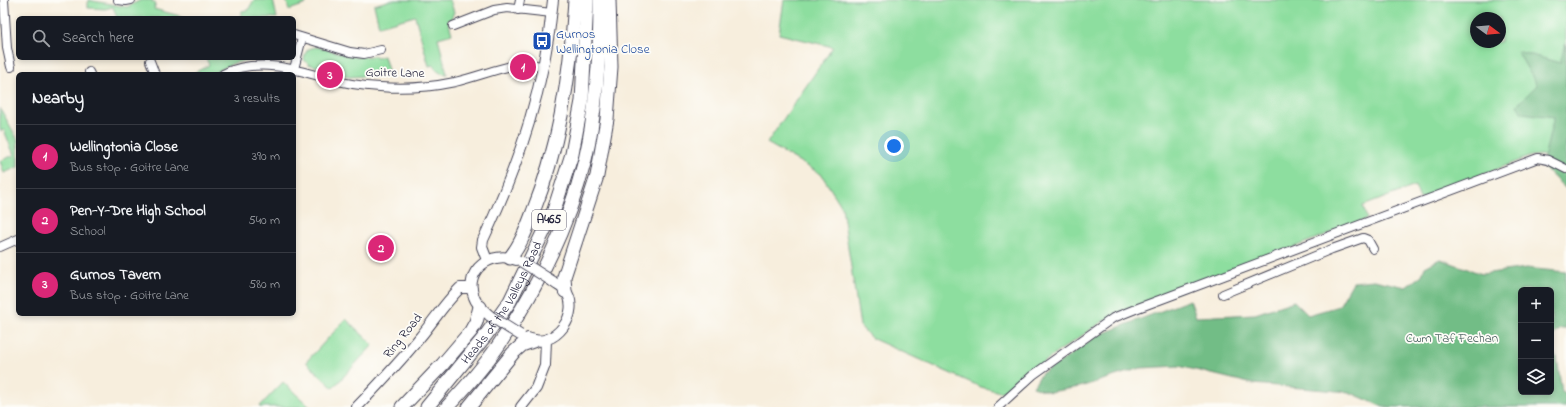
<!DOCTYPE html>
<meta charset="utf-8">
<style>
body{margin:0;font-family:"Indie Flower",sans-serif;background:#20242c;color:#f1f3f6}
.controls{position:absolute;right:12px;bottom:12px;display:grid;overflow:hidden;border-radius:6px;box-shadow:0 2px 6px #0003}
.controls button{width:36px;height:36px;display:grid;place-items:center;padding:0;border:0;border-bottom:1px solid #363941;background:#171b24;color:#f1f3f6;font:20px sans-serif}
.compass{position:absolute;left:1470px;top:12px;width:36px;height:36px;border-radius:50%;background:#171b24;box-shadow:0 2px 6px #0003;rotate:106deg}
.you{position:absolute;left:894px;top:146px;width:14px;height:14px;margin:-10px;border:3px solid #fff;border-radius:50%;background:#1a73e8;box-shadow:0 0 0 6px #1a73e833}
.badge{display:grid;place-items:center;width:26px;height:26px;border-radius:50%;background:#db2777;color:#fff;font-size:13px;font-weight:700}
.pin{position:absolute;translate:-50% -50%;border:2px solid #fff;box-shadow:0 1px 4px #0006}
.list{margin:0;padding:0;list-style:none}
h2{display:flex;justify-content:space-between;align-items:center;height:52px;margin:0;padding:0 16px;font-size:17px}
h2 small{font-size:13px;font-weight:400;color:#9ea1a6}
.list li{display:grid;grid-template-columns:26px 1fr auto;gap:12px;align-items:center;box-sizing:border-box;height:64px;padding:0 16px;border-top:1px solid #363941}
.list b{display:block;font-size:15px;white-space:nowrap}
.list p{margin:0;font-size:13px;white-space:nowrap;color:#9ea1a6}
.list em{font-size:13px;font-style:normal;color:#9ea1a6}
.icon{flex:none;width:22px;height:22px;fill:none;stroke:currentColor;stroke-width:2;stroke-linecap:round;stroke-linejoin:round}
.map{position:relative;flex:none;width:1566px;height:407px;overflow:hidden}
.search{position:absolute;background:#171b24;box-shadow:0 2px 6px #0003;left:16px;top:16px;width:280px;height:44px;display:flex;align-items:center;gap:10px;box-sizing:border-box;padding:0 14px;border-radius:6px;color:#9ea1a6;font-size:15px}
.panel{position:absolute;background:#171b24;box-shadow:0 2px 6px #0003;left:16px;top:72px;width:280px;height:244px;border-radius:6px}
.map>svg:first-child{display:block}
.green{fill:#8dde9f;stroke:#58806d;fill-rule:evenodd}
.forest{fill:#72bd86;stroke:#4a7060}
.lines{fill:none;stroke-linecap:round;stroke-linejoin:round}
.minor-casing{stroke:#424153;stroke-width:10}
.tertiary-casing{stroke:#424153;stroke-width:12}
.trunk-casing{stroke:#424153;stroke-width:15}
.minor{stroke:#fff;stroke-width:8}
.tertiary{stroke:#fff;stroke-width:10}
.trunk{stroke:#fff;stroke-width:13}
.tertiary-bridge-casing{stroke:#424153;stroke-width:12;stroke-linecap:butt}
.tertiary-bridge{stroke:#fff;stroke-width:10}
.labels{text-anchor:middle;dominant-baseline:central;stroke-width:3.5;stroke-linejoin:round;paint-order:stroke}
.shield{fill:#fdfcf7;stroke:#646373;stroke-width:1}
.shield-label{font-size:12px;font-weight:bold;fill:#22223b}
.transit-label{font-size:13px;fill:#164399;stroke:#fdfcf7;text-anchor:start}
.street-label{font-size:13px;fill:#22223b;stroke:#fdfcf7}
.park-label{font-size:13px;fill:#425a59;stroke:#fdfcf7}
</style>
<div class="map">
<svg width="1566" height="407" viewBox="0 0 1566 407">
<rect width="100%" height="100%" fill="#fdfcf7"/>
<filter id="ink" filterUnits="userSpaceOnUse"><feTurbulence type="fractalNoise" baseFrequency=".025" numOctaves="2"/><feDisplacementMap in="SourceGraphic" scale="8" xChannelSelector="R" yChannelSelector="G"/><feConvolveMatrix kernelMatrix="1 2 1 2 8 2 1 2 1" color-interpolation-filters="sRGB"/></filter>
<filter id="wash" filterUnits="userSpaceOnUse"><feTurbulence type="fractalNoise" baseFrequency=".012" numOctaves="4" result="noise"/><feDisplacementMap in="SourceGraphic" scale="16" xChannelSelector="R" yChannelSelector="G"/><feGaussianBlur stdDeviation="0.9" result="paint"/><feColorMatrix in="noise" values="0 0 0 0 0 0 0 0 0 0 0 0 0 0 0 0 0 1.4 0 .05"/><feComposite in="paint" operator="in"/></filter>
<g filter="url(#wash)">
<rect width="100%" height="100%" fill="#f7eedd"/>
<path class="green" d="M88,0L127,7L141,0H153L152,2L156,3L154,9L187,18H117L113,7L105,9L88,8Z
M254,0H273L277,18H240L242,11L248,10Z
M286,0H305L306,4L289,10Z
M391,0H450L454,12L451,19L448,20L452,34L438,38L447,74C440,74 436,71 433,65L429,66L415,16L379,26L374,5Z
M784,0H1566V166L1541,155L1531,156L1420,199L1415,186L1363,206L1367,219L1105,320L1056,353L1013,387L1000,392L981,387L871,338L860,326L842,207L821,174L767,143L833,47L779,34ZM1476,18H1500V42H1476Z
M317,47L355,57L374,56L377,58L384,56L389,74L350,77L330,73L326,69L308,64L304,60C305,51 307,48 317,47Z
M206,58H257L258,60H249L234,63L211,74H192L209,65Z
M0,108L18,140V167L4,173L0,161L14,155L4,130L1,131L0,129Z
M346,319L373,345L333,388L306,362Z
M283,382L310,407H259Z"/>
<path class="forest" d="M1566,42V189L1542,166L1554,117L1522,113L1517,105L1537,85L1517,51L1560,63Z
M1440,259L1482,274L1526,268L1566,272V329H1560L1551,338V290H1521V392H1551V350L1557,358L1562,392L1566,394V407H1383L1349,392L1253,384L1179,366L1141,368L1080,387L1050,392L1033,387L1041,374L1065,359L1096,336L1190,300L1196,317L1255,314L1294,301L1308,315L1339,306L1353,282L1374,280L1406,287L1422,275L1425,267Z"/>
</g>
<g filter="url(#ink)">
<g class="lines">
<g class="minor-casing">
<path id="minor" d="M4,0L7,48L11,67
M118,0L126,1L131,0
M518,10L520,0
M453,26L494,10L507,8L552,13
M294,35L350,52L364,54L381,50
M150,61L155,74
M294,69L302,38
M89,72L90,74
M223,74C256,58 292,68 326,78C343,83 362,86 380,87C404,89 431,87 455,82C476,77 496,69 516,65C525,63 535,65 544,66
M0,247L18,239
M1223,294L1332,249L1363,238L1368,240L1373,249
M998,407L1033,375L1113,318L1138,308L1538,158L1548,160L1566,169"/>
</g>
<g class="tertiary-casing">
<path id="tertiary" d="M487,260L482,247L483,240C520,162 545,86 553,0
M490,316C484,310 477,306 474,297C463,270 492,250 516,260
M528,338C554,351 583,312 565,290C562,287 555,284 552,281
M357,407C379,384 401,361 421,336C434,320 445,303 460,288H472
M521,407L536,388L545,365L546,340"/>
</g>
<g class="trunk-casing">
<g id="trunk">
<path d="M510,258C521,244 527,228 533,212C560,145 571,72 575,0"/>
<path d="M565,291L564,277L597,176L607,119L611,67L609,0"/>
<path d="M402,407L442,365L471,331L476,322L480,307"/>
<path id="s1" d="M427,407L486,335L510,301L554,210L572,154L582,101L587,0"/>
<path d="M447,407C465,388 483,368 498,346C536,291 568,226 585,160C597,109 600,53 600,0"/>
<path d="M469,407L513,353L522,345L533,341"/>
</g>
</g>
<use href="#minor" class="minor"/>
<use href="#tertiary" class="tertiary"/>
<use href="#trunk" class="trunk"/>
<g class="tertiary-bridge-casing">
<path id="tertiary-bridge" d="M522,262L552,281
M490,316L520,335"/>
</g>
<use href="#tertiary-bridge" class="tertiary-bridge"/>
</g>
</g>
<defs>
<g id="bus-square" transform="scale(1)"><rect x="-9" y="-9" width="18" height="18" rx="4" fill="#1a4fb4" stroke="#fdfcf7"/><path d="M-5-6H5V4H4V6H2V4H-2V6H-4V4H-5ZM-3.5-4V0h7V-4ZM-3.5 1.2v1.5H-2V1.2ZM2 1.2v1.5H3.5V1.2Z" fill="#fff"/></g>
</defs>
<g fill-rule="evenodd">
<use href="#bus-square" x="542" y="41"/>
</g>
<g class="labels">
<rect class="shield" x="532" y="210" width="34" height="20" rx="3"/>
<g class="shield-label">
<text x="549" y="220">A465</text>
</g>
<g class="transit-label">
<text x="556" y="34">Gurnos<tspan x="556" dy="15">Wellingtonia Close</tspan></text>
</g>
<g class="street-label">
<text transform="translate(395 73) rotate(1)">Goitre Lane</text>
<text stroke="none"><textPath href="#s1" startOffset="129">Heads of the Valleys Road</textPath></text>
<text transform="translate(403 336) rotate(-51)">Ring Road</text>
</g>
<g class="park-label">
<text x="1452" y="338">Cwm Taf Fechan</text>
</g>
</g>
</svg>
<div class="controls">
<button>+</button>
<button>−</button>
<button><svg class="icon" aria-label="layers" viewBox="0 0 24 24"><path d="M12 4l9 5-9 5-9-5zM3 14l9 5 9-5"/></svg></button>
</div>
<svg class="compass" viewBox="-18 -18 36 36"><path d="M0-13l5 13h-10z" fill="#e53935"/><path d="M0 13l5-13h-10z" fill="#9ea1a6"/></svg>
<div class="you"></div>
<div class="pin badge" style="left:523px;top:67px">1</div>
<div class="pin badge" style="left:381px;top:248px">2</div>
<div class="pin badge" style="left:330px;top:75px">3</div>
<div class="search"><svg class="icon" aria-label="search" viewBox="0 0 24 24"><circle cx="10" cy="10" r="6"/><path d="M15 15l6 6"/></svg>Search here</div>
<section class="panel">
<h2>Nearby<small>3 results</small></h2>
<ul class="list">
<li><span class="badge">1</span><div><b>Wellingtonia Close</b><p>Bus stop · Goitre Lane</p></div><em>390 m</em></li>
<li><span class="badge">2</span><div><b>Pen-Y-Dre High School</b><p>School</p></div><em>540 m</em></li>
<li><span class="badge">3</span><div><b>Gurnos Tavern</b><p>Bus stop · Goitre Lane</p></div><em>580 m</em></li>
</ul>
</section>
</div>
